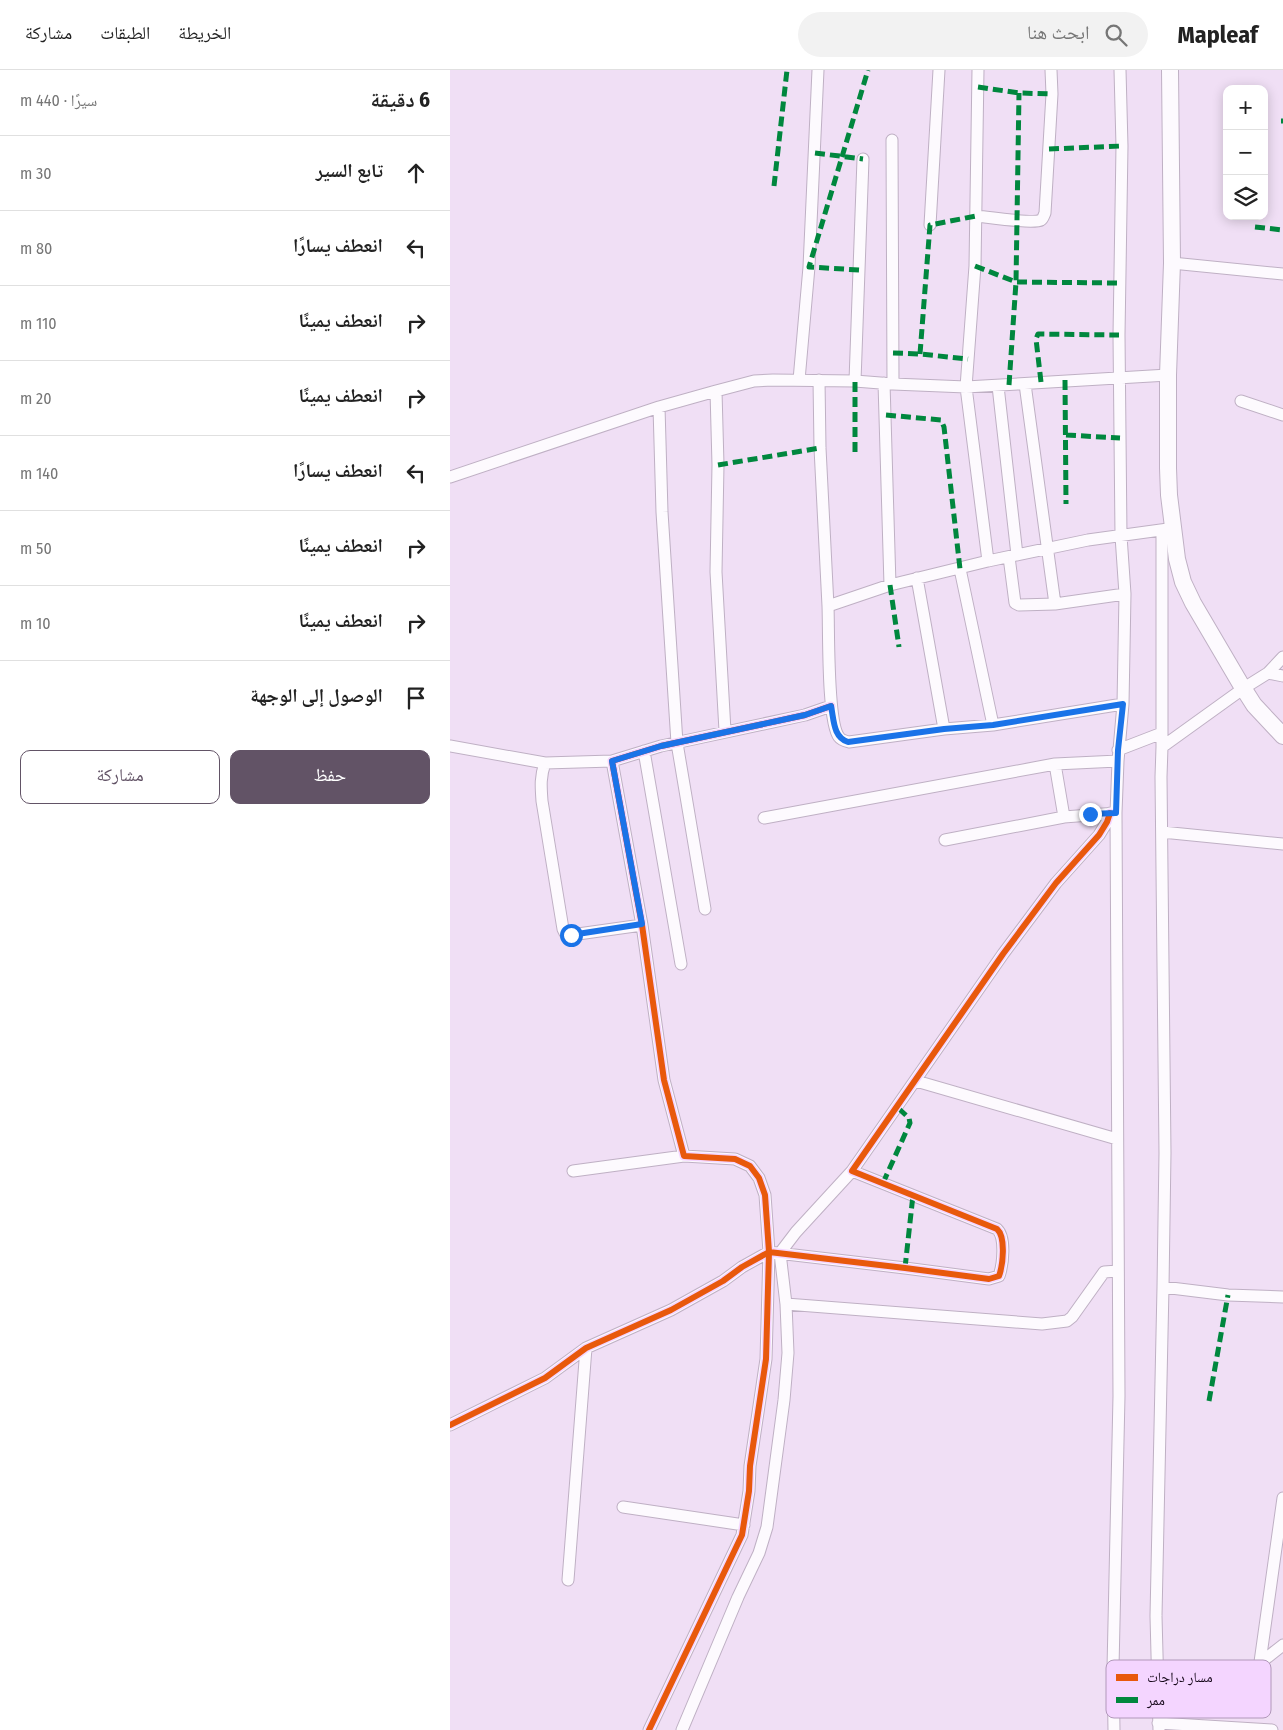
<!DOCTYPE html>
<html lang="ar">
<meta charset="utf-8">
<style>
body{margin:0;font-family:"Fira Sans Condensed","Noto Naskh Arabic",sans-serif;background:#f2f2f2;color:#222;direction:rtl}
.controls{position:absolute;right:15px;top:15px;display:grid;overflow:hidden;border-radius:10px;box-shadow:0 2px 12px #0003}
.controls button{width:45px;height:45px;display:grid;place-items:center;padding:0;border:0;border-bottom:1px solid #e0e0e0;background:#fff;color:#222;font:25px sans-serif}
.stop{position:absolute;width:15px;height:15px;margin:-11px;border:4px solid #1a73e8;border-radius:50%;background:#fff}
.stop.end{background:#1a73e8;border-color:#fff;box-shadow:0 1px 5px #0008}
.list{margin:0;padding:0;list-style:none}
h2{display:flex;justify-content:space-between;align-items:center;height:65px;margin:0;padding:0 20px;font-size:21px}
h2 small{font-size:16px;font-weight:400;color:#767676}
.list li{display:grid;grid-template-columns:32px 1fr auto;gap:15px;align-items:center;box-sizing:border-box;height:75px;padding:0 20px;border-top:1px solid #e0e0e0}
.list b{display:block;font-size:19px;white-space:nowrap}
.list em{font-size:16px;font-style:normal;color:#767676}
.actions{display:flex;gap:10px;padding:15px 20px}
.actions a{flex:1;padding:11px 0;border:1px solid #625366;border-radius:10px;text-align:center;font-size:18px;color:#625366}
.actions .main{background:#625366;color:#fff}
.icon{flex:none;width:28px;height:28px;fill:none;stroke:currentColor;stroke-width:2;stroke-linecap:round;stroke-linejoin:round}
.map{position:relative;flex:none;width:833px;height:1660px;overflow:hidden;direction:ltr}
header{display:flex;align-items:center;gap:30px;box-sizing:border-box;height:70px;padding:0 25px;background:#fff;border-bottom:1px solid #e0e0e0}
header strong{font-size:24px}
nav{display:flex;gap:28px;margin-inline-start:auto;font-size:18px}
.search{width:350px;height:45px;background:#f2f2f2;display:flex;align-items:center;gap:12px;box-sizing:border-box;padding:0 18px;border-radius:28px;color:#767676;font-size:19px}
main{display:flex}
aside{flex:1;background:#fff}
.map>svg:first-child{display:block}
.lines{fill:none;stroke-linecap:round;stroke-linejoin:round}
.minor-casing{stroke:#bfb0c4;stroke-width:13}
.secondary-casing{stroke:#bfb0c4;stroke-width:18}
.minor{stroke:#fdfafe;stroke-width:11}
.secondary{stroke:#fdfafe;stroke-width:16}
.quiet{stroke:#00873e;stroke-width:5;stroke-dasharray:10 5;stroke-linecap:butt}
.cycleway-casing{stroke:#f4d5ff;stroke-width:9}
.cycleway{stroke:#e8590c;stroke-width:6}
.route{stroke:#1a73e8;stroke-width:6}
.key{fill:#f4d5ff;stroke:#b198ba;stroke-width:1}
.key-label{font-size:14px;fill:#150819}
</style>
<header>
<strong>Mapleaf</strong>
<div class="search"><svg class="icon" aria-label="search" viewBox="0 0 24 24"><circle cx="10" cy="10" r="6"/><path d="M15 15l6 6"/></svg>ابحث هنا</div>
<nav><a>الخريطة</a><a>الطبقات</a><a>مشاركة</a></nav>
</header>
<main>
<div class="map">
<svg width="833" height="1660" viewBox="0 0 833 1660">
<rect width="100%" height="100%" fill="#f0dff5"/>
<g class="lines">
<g class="minor-casing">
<path id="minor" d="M528,0L525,196L516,317L538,491
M442,70L443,314
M526,146C537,147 584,154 591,150C593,149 594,145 595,143L602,24L601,0
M480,155L489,0
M722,193L833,204
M349,310L359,197L368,0
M369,310L370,378L378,536L440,515L538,491L638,470L718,459
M405,311L413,89
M434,313L440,515
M575,314L605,534
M548,316L567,485
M791,331L833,345
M209,337L212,442L227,673L255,839
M0,407L209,337L266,321
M712,460V677L711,707L715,1083L713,1217L778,1225L833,1227
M559,487L565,533L569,535L605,534L675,524
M510,499L543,655
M467,508L494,659
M378,536C379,559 377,652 389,667C391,670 395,671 399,672L494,659L543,655L673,634
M818,603L833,606
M275,661L266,502L268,395L266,321L304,311L323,310L405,311L443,314L516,317L718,305
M0,676L95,693
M712,677L794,618L818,603L833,587
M668,680L712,663
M194,681L231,894
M162,691L95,693C90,707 91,717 92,731L113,859L115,863L121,865L192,855
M614,747L605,694L668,691L673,634L675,524L671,466L669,265L672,76L670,0
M314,748L605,694
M712,762L833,774
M495,770L614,747L666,743
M466,1011L667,1069
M123,1101L234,1086
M336,1234L592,1254L617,1251L622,1247L654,1202L668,1201
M0,1355L95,1308L136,1278L221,1240L273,1211L292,1197L319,1182L455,1198L539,1209L549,1206C553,1195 556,1167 547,1159L402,1101L553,884L606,813L649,765L657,752L660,743
M173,1437L294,1455
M118,1510L136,1278
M810,1592L833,1428
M708,1617L774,1612L796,1604L833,1575
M708,1653L822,1660
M199,1660L292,1465L299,1421L300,1396L316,1289L319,1182L315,1125L309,1108L300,1096L285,1089L234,1086L214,1010L192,855L162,691L211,676L355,645L381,636
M232,1660L288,1527L309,1483L317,1457L334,1330L338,1283L336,1234L330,1183L346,1162L402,1101
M664,1660L663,1598L669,1326L666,743L668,691
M709,1660L706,1546L713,1217"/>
</g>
<g class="secondary-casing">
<path id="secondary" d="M720,0L722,193L718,305V398L719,425L727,489L733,512L743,533L790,613L804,635L833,666"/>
</g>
<use href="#minor" class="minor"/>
<use href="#secondary" class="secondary"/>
<path class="quiet" d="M528,17L569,23L602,24
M831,51H833
M599,79L672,76
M365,83L413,89
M324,116L337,0
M805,157L833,160
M525,196L566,212L669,213
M409,200L359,197L418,0
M443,283L470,284L518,289
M470,284L480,155L526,146
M615,310L616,434
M591,312L586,269L588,264L669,265
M559,315L566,212L569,23
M436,345L491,350L494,357L510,499
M616,365L670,368
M405,382V311
M268,395L370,378
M440,515L449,577
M433,1113L460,1053L459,1048L447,1037
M455,1198L463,1125
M759,1331L778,1225"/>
<g class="cycleway-casing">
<path id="cycleway" d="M0,1355L95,1308L136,1278L221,1240L273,1211L292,1197L319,1182L455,1198L539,1209L549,1206C553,1195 556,1167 547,1159L402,1101L553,884L606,813L649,765L657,752L660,743
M199,1660L292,1465L299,1421L300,1396L316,1289L319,1182L315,1125L309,1108L300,1096L285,1089L234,1086L214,1010L192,855L162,691L211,676L355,645L381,636"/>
</g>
<use href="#cycleway" class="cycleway"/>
</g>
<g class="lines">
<path class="route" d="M121,865L192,854L162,691L211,676L355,645L381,636C384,650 383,667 398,672L494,659L543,655L673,634L668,680L666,743L640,744"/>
</g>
<rect x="656" y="1590" width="165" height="58" rx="8" class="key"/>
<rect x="666" y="1604" width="22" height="7" fill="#e8590c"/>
<rect x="666" y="1627" width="22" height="6" fill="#00873e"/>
<g class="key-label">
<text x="697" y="1612">مسار دراجات</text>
<text x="697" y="1635">ممر</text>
</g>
</svg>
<div class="controls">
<button>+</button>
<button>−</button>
<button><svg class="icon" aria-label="layers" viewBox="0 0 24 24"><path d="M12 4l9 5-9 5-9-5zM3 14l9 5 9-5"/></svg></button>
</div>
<div class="stop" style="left:121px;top:865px"></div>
<div class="stop end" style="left:640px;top:744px"></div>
</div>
<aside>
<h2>6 دقيقة<small>سيرًا · 440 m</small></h2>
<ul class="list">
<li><svg class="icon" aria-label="ahead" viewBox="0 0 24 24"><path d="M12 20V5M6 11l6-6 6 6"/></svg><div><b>تابع السير</b></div><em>30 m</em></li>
<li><svg class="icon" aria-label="left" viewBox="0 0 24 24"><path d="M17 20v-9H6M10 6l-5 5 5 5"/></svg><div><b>انعطف يسارًا</b></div><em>80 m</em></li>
<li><svg class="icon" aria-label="right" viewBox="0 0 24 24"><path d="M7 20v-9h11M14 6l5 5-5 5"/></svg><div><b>انعطف يمينًا</b></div><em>110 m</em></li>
<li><svg class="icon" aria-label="right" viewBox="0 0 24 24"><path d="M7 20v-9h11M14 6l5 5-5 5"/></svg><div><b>انعطف يمينًا</b></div><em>20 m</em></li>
<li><svg class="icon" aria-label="left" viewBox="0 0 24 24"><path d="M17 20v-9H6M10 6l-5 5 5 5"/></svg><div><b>انعطف يسارًا</b></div><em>140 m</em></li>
<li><svg class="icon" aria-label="right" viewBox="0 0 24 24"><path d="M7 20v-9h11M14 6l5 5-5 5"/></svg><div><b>انعطف يمينًا</b></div><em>50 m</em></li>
<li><svg class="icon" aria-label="right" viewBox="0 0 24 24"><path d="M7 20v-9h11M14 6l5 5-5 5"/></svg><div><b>انعطف يمينًا</b></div><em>10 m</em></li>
<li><svg class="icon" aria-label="arrive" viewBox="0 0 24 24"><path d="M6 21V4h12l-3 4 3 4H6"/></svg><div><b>الوصول إلى الوجهة</b></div></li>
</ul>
<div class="actions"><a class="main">حفظ</a><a>مشاركة</a></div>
</aside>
</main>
